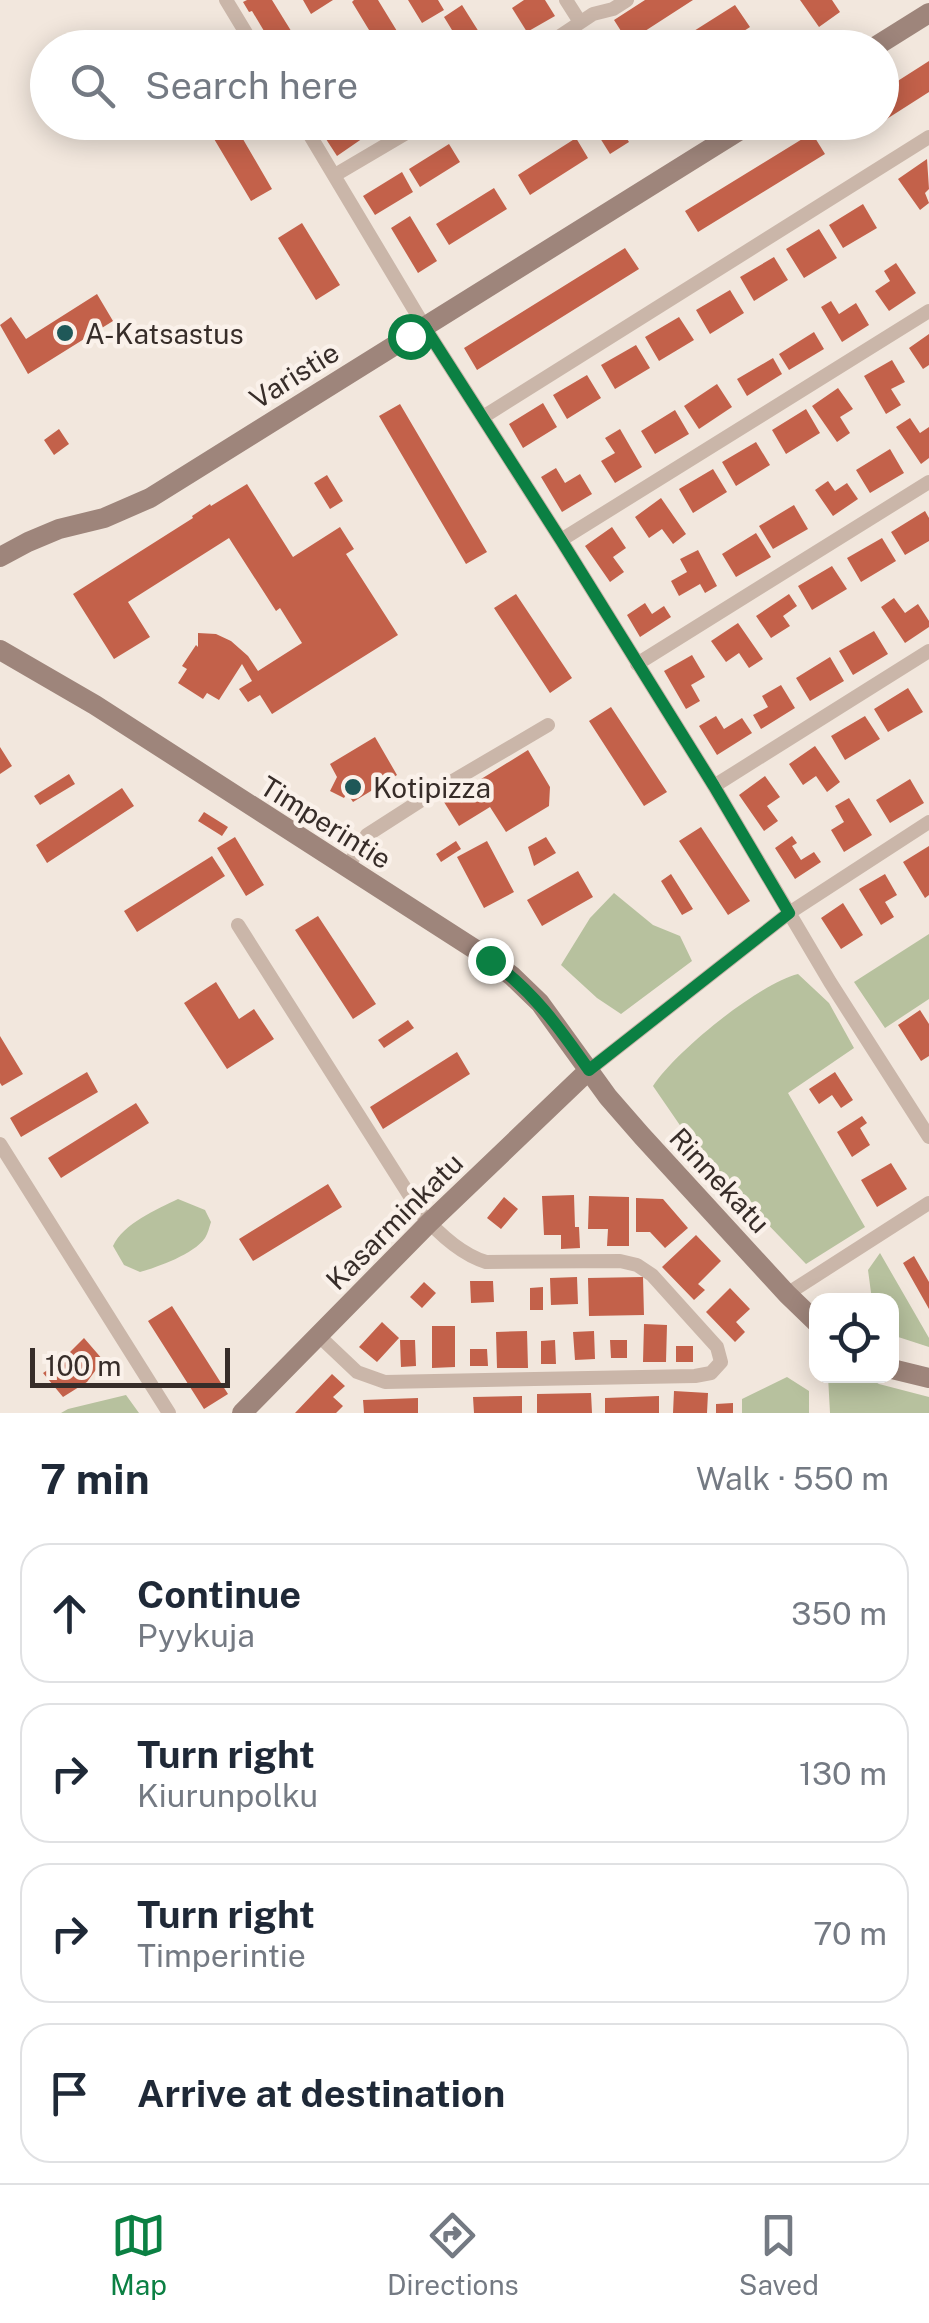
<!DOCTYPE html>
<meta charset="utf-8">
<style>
body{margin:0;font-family:"Public Sans",sans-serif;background:#f2f2f3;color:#1f2937}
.controls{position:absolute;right:30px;bottom:30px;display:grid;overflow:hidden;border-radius:20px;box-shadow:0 5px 25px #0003}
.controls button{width:90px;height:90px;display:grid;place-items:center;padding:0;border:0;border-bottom:2px solid #e0e1e3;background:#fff;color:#1f2937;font:50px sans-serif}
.scale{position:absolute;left:30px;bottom:25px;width:200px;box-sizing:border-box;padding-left:10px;border:5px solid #372d29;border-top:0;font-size:28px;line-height:35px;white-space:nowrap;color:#372d29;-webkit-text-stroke:8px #faf1ea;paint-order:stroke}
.stop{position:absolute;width:30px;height:30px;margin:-22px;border:8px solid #0b8043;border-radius:50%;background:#fff}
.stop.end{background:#0b8043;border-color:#fff;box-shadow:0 2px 10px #0008}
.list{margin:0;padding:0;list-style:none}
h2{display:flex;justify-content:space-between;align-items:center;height:130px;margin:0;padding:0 40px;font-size:42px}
h2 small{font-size:32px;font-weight:400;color:#747a83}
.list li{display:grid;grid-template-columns:65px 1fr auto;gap:30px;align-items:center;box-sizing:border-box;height:140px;margin:0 20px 20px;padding:0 20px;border:2px solid #e0e1e3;border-radius:30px}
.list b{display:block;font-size:38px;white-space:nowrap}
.list p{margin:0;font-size:32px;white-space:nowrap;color:#747a83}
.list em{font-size:32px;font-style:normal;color:#747a83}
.icon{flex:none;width:55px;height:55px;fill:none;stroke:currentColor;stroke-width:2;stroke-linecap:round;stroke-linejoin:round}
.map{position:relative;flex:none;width:929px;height:1413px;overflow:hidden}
.search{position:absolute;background:#fff;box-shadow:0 5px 25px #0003;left:30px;right:30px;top:30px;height:110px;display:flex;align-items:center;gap:25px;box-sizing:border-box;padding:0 35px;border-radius:55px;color:#747a83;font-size:38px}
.sheet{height:770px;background:#fff}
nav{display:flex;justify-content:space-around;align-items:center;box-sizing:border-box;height:140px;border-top:2px solid #e0e1e3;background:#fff;font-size:28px;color:#747a83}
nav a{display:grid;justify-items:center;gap:5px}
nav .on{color:#0b8043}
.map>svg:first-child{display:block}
.green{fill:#b7c19e}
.building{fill:#c3614a}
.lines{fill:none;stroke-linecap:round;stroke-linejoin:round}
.street{stroke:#cab6a9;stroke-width:14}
.secondary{stroke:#9e857b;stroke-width:20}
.route{stroke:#0b8043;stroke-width:12}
.poi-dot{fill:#1f5858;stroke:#faf1ea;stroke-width:4}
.labels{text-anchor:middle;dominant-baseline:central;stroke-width:9;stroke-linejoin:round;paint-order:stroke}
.poi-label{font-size:28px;fill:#372d29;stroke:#faf1ea;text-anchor:start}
.street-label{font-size:28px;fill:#372d29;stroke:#faf1ea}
</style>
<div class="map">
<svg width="929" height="1413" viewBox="0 0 929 1413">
<rect width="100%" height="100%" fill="#f2e7dd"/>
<path class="green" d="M614,893L653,925L680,936L692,961L621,1014L597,998L561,965L590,918Z
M929,934V999L885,1028L854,982Z
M798,974L829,1003L854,1048L788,1093L865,1227L806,1264L699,1153L653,1086C675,1052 758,984 798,974Z
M178,1199L205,1210L211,1222C209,1228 208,1233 205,1238C194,1254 158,1267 140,1272L124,1265L113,1246C123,1224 157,1209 178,1199Z
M880,1253L929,1338V1347L892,1335V1300H872L868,1270Z
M828,1376H865L879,1384L929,1397V1413H830Z
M787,1377L809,1391V1413H742V1399Z
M126,1395L139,1413H61L68,1409Z"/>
<path class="building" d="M247,0H272L293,34L273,46L252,11L249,12L243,2Z
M303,0H333L311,14Z
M354,0H378L400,36L380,48L352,2Z
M408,0H438L444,10L422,23Z
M524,0H545L555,16L527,32L512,8Z
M645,0H693L628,42L614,20Z
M800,0H832L840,12L819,27Z
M462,5L489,48H463L444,17Z
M735,5L750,27L718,48H667Z
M929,61V92L882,122V91Z
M204,122H233L272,189L251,201Z
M343,122H357L366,136L337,156L324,136Z
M590,122H617L629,142L610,154Z
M812,133L825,154L698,232L685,211Z
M576,138L588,158L530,195L518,175Z
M449,144L460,162L420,187L409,169Z
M927,159L929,189L925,193L929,203L920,210L898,179Z
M402,172L413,192L375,215L363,196Z
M494,188L507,209L449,245L436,224Z
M863,204L877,228L843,248L829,225Z
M410,216L437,261L418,273L391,228Z
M302,223L340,285L316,300L278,238Z
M819,229L837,258L804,278L786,249Z
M625,248L639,269L477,370L464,348Z
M774,257L788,280L754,301L740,277Z
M896,263L916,293L889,311L875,291L890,281L884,271Z
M730,290L744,313L710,334L696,310Z
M97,294L113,321L28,374L0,325L11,317L26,339Z
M831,301L839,314L856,303L869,325L842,342L821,307Z
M679,317L694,340L659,361L645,337Z
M814,332L824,349L789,370L779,354Z
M929,334V365L923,369L909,348Z
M636,345L650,368L615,389L601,365Z
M773,358L782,374L747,396L737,379Z
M892,360L905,382L891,389L901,405L886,414L864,376Z
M587,375L601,398L567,419L553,395Z
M717,384L732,407L699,429L684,406Z
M838,388L853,409L840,417L850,433L837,442L812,406Z
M543,403L557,427L523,448L509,424Z
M400,404L487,552L466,564L379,416Z
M806,409L820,433L786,454L772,430Z
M675,410L689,434L655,454L641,431Z
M910,418L920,433L929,427V458L921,464L896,427Z
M59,429L69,444L54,455L44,440Z
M620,429L642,467L615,483L601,461L615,453L605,438Z
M756,442L770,465L736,486L722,462Z
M890,449L904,473L870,493L856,470Z
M556,468L565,483L580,474L592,494L562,512L541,477Z
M713,469L727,492L693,513L679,489Z
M327,475L343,501L330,509L314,483Z
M828,481L835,491L847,483L858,499L833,516L815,490Z
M247,484L293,557L340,527L354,549L346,554L398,635L272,714L260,695L248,702L239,689L252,681L242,664L219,700L207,693L203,699L178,683L187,669L182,666L196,645L198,647V633L216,634L231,641L248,656L258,671L302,643L280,608L276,611L229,538L128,602L150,637L114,659L73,594L193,518L192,516L210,504L211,506Z
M661,498L686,534L673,544L662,529L649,538L635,517Z
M794,505L808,529L773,549L759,526Z
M925,511L929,518V541L905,555L891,532Z
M612,527L626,548L613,557L624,572L610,582L585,546Z
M756,533L771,557L736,577L722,554Z
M882,538L896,561L861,582L847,558Z
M698,550L717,586L705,593L700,584L679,596L671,581L687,572L680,559Z
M832,566L847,589L812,610L798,586Z
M516,594L572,678L550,693L494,608Z
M789,594L797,606L783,616L790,626L771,638L756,616Z
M894,598L905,613L918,604L929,621V627L905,643L881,607Z
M645,603L652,614L664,606L671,617L640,637L627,615Z
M738,623L763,659L749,668L739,653L726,662L711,641Z
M874,631L888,654L853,675L839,651Z
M692,655L705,677L691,685L700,701L686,709L664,671Z
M830,657L844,681L810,701L796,678Z
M781,685L795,708L761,729L753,715L768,707L762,696Z
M908,688L923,712L888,732L874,709Z
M611,707L667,792L644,806L589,721Z
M716,716L724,729L742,718L752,733L717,755L699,726Z
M865,716L880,739L845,760L831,736Z
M375,737L397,775L353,802L347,793L344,798L330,791L337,777L330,764Z
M815,746L840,782L827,792L816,776L803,785L789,764Z
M0,747L12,766L0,774Z
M528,750L550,787L549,806L506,832L490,807L459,826L444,802Z
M69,774L75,784L40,805L34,796Z
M765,776L780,797L767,806L778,821L764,831L739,795Z
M910,779L924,803L890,823L876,800Z
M122,788L134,806L47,863L36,845Z
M849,798L872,835L844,852L831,830L844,822L835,806Z
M204,812L228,827L222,836L198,821Z
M701,827L750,901L728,915L679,841Z
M792,836L797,843L792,846L801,860L814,852L821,862L795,879L775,848Z
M235,837L264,885L246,896L217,848Z
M546,837L556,853L534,866L528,847Z
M456,841L461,849L441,862L436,854Z
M487,841L514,892L484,908L457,857Z
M929,846V895L925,898L903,862Z
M212,856L225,876L137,932L124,911Z
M578,871L593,897L542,926L527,900Z
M671,874L693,909L682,915L661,881Z
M885,874L897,895L885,902L894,917L881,925L859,889Z
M843,903L863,935L841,949L821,918Z
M318,916L376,1004L353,1019L295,930Z
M216,982L239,1019L254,1009L274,1039L227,1069L184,1003Z
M920,1010L929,1024V1056L921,1061L898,1025Z
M408,1020L414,1028L384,1048L378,1040Z
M0,1036L23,1074L2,1086L0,1083Z
M457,1052L470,1074L383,1129L370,1107Z
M87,1072L98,1092L21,1137L10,1118Z
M835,1072L853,1100L841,1108L832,1095L819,1104L809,1089Z
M136,1103L149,1123L61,1178L48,1158Z
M862,1116L867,1123L860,1128L870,1145L852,1157L837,1132Z
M891,1163L907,1189L877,1207L861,1180Z
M328,1184L342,1207L253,1261L239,1239Z
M574,1195L575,1227H579L580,1248L561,1249V1235H544L542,1196Z
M589,1196L629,1197V1246H607L608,1229H588Z
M504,1197L518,1209L501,1229L487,1218Z
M636,1198L663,1199L688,1228L665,1248L650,1232H636Z
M696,1235L721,1261L698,1284L705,1290L694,1300L662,1267Z
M914,1256L929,1282V1309L903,1263Z
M577,1277L578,1304L551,1305L550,1278Z
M643,1277L644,1315L589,1316L588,1278Z
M470,1281H493L494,1302L471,1303Z
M424,1282L436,1293L422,1308L410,1297Z
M543,1287V1310H530V1288Z
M730,1288L750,1309L736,1322L745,1332L735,1342L706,1312Z
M172,1306L228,1394L204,1409L148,1321Z
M382,1322L399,1338L377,1362L359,1347Z
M644,1324L667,1325L666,1362H643Z
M432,1326H455V1367L432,1368Z
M527,1331L528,1368H497L496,1332Z
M594,1331L595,1359L575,1360L573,1332Z
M84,1338L103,1360L87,1382L63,1397L43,1373L61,1361Z
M400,1340H415L416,1366L401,1367Z
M555,1340L556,1364H541V1341Z
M610,1340H627V1358H611Z
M676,1346H693V1362H676Z
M470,1349H487L488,1366H470Z
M332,1374L345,1386L333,1397L343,1406L336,1413H295Z
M674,1391L708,1393L707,1413H673Z
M591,1393L592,1413H537V1394Z
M522,1396V1413H474L473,1397Z
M659,1396V1413H605V1398Z
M418,1398V1413H364L363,1400Z
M733,1403V1413H716V1404Z"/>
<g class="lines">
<path class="street" d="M226,0L255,48
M566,0L580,22
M542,48L593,14L613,9L627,0
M302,122L424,326L561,540L714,786L830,982L929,1137
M335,175L425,122
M483,417L929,137
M561,540L929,311
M637,664L929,482
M714,786L929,651
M347,868L367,835L434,792L548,725
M238,925L420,1212C438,1233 460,1254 486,1262L620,1261L637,1265L652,1275L717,1347L721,1362L711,1373L695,1376L385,1382L357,1372L319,1336
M589,1070L789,913L929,822
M0,1144L169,1413
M787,1294L929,1203"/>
<path class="secondary" d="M873,48L929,13
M0,557L28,542L59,529L104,518L150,498L753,122
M0,650L95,705L490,959L512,976L540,1003L608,1097L642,1136L787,1294L816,1322
M892,1369L929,1378
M242,1413L429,1223L589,1070"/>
</g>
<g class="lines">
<path class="route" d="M410,336L424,326L561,540L714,786L789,913L589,1070C558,1026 534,992 490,960"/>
</g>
<g class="poi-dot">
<circle cx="65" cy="333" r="10"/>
<circle cx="353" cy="787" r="10"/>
</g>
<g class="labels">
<g class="poi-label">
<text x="85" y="333">A-Katsastus</text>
<text x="373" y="787">Kotipizza</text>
</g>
<g class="street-label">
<text transform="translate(294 375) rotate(-32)">Varistie</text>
<text transform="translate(326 822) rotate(32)">Timperintie</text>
<text transform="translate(720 1180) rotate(47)">Rinnekatu</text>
<text transform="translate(394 1221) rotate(-45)">Kasarminkatu</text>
</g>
</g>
</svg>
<div class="controls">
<button><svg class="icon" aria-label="locate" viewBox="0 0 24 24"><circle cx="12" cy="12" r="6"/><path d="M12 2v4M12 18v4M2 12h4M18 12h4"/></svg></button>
</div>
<div class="scale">100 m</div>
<div class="stop" style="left:410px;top:336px"></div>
<div class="stop end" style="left:490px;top:960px"></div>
<div class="search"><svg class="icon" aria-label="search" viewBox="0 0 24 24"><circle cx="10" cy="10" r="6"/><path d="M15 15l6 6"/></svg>Search here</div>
</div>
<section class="sheet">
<h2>7 min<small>Walk · 550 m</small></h2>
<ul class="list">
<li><svg class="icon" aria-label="ahead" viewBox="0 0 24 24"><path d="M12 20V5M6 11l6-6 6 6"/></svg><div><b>Continue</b><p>Pyykuja</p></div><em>350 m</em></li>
<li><svg class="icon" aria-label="right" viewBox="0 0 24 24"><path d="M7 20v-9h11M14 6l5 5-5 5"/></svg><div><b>Turn right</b><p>Kiurunpolku</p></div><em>130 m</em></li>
<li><svg class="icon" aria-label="right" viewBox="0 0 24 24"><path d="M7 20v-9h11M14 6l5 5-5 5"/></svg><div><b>Turn right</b><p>Timperintie</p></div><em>70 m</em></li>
<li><svg class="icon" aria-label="arrive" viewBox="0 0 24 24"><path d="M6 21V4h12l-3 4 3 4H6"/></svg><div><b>Arrive at destination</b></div></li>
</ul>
</section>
<nav>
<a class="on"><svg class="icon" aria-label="map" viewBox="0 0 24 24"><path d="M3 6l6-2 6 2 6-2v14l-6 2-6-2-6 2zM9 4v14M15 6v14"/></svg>Map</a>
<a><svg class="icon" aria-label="directions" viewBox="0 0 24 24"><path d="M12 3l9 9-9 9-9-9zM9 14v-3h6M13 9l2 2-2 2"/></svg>Directions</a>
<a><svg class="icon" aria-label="saved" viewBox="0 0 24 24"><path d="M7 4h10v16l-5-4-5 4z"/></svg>Saved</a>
</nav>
